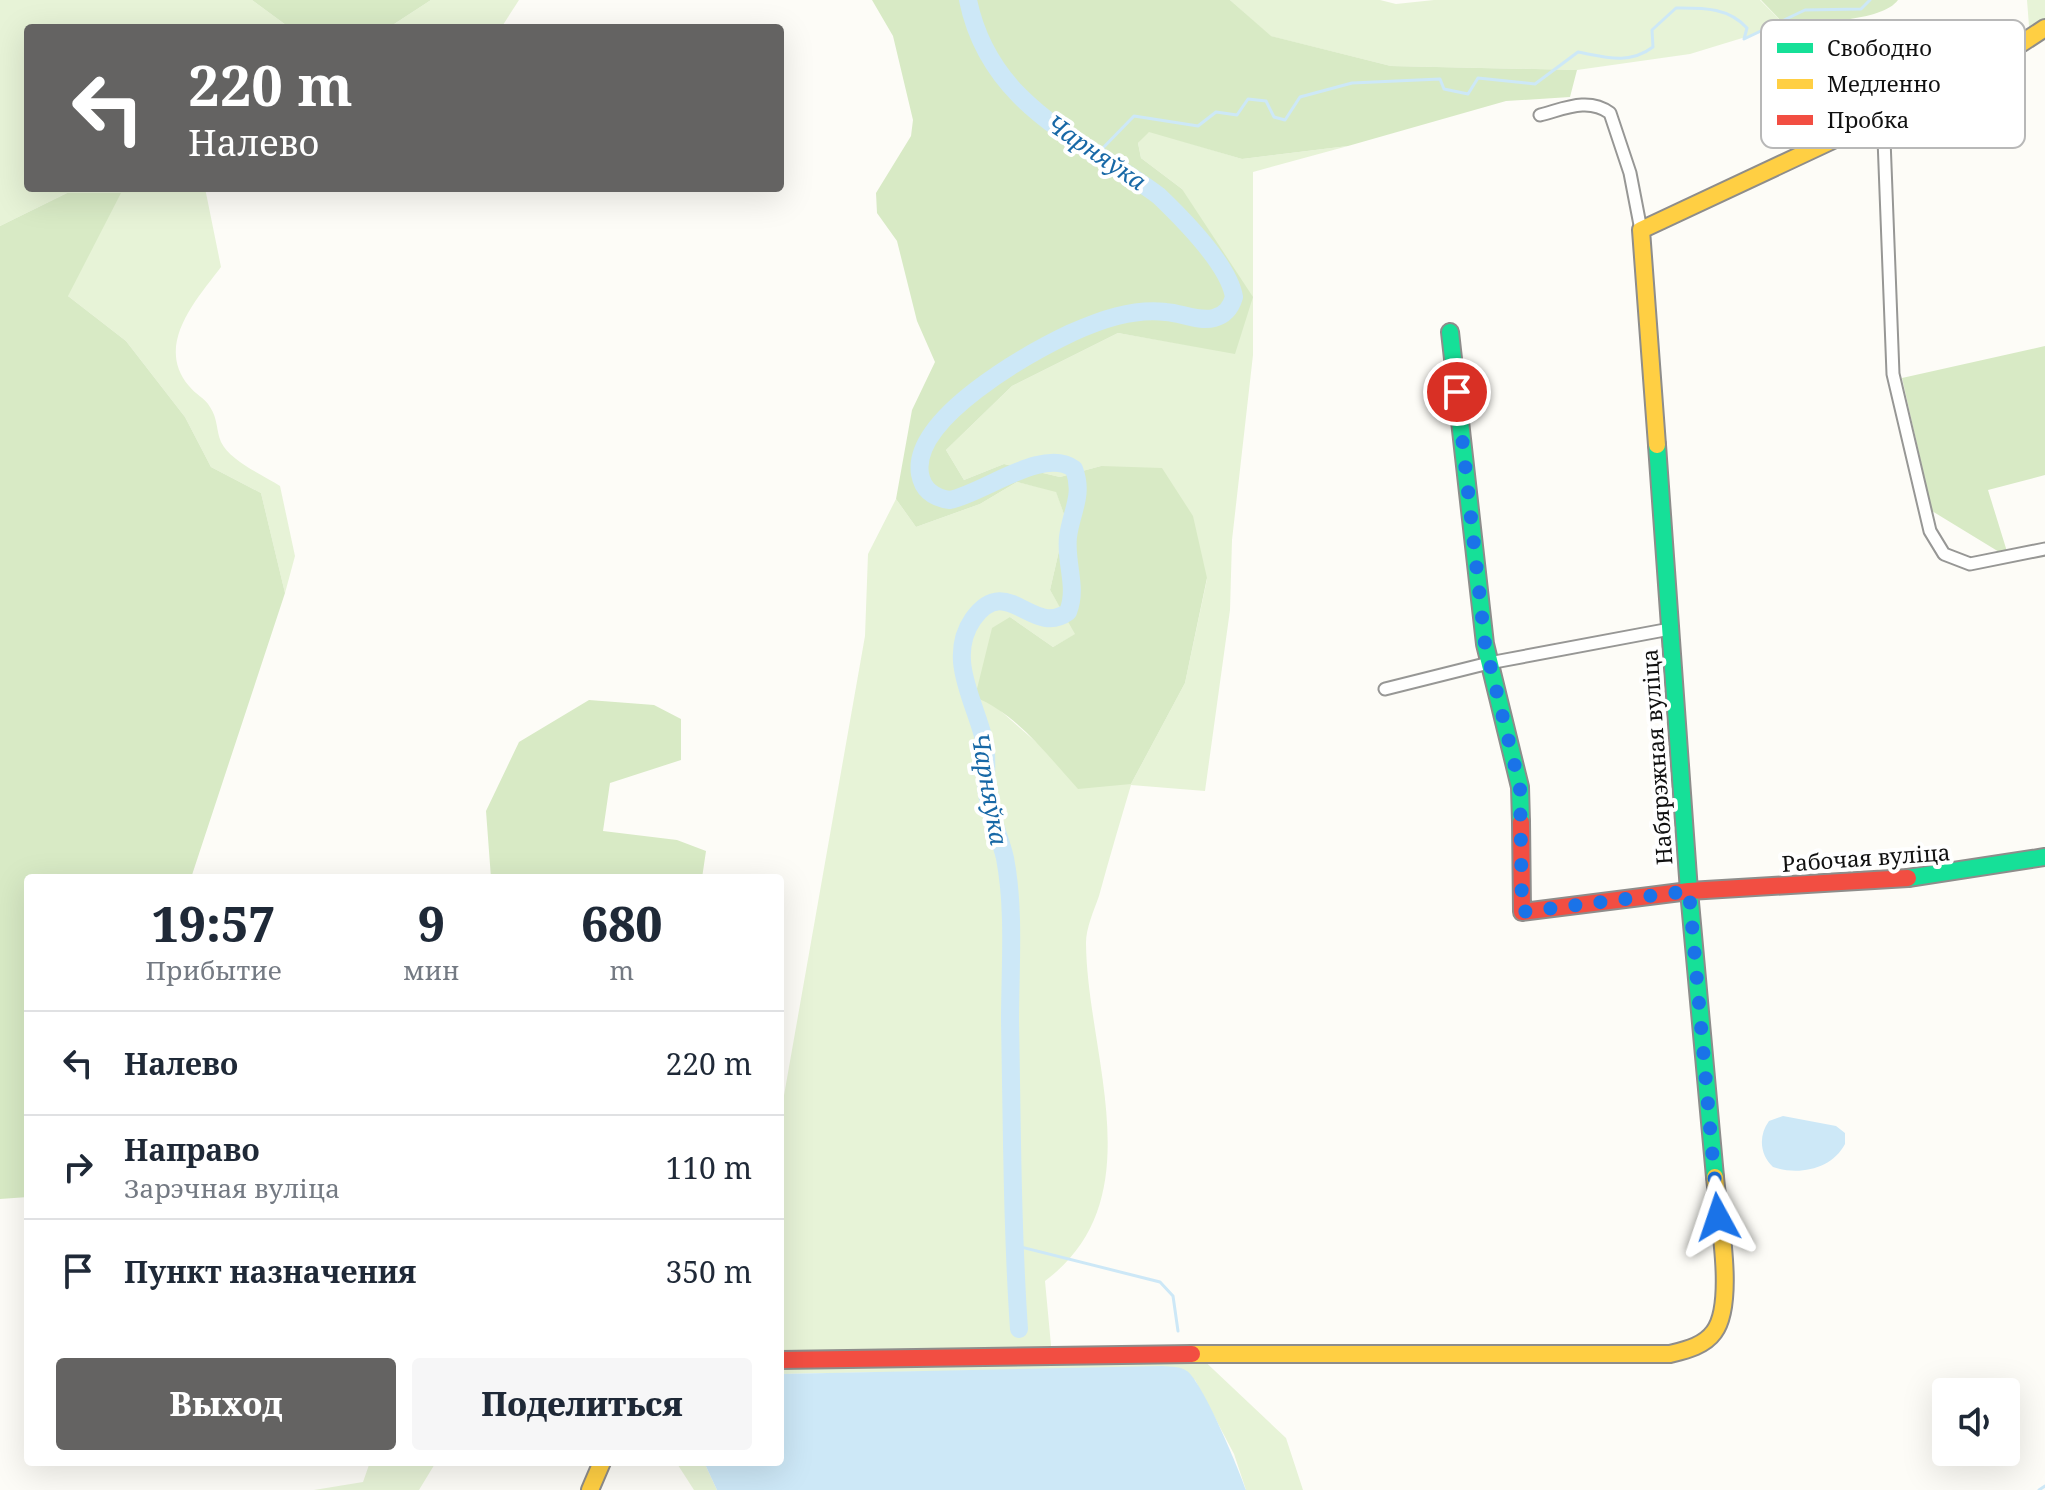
<!DOCTYPE html>
<html lang="ru">
<meta charset="utf-8">
<style>
body{margin:0;font-family:"Noto Serif",serif;background:#f6f6f7;color:#1f2937;height:100vh;display:flex;flex-direction:column;font-size:30px;white-space:nowrap}
*{box-sizing:border-box;margin:0}
p{font-size:26px;color:#747a83}
.icon{flex:none;width:44px;height:44px;fill:none;stroke:currentColor;stroke-width:2;stroke-linecap:round;stroke-linejoin:round}
.map{position:relative;flex:1;overflow:hidden}
.sheet{position:absolute;left:24px;top:874px;width:760px;height:592px;display:flex;flex-direction:column;background:#fff;border-radius:8px;box-shadow:0 8px 32px #0002}
.sheet>*{flex:none}
.top-card{position:absolute;left:24px;top:24px;width:760px;height:168px;border-radius:8px;box-shadow:0 8px 32px #0002;background:#646362;color:#fff;overflow:hidden}
.fabs{position:absolute;left:1932px;top:1378px;display:grid;gap:16px}
.fabs a{display:grid;place-items:center;width:88px;height:88px;border-radius:8px;background:#fff;box-shadow:0 8px 32px #0002;font-size:40px}
.pin{position:absolute;display:grid;place-items:center;width:68px;height:68px;color:#fff;margin:-34px;border:4px solid #fff;border-radius:50%;box-shadow:0 2px 8px #0007}
.me{position:absolute;width:88px;margin:-44px;rotate:355deg;stroke-linejoin:round;filter:drop-shadow(0 0 6px #0008)}
.turn{display:flex;align-items:center;gap:28px;height:168px;padding:0 32px;font-size:36px}
.turn .icon{width:104px;height:104px;stroke-width:2.5}
.turn b{display:block;font-size:56px;line-height:68px}
.eta{display:flex;justify-content:space-evenly;align-items:center;height:136px;text-align:center}
.eta b{font-size:48px;font-weight:800;line-height:56px}
.cta{display:flex;gap:16px;margin-top:auto;padding:16px 32px}
.cta a{flex:1;height:92px;border-radius:8px;background:#646362;color:#fff;font-size:32px;font-weight:800;line-height:92px;text-align:center}
.cta a+a{background:#f6f6f7;color:#1f2937}
ul{padding:0;list-style:none}
li{display:flex;align-items:center;gap:24px;height:104px;padding:0 32px;border-top:2px solid #e0e1e3}
li div{flex:1}
li b{display:block;font-size:30px}
li em{font-style:normal}
.map>svg:first-child{display:block}
.green{fill:#e7f3d7}
.forest{fill:#d8eac5}
.water{fill:#cde8f7}
.lines{fill:none;stroke-linecap:round;stroke-linejoin:round}
.stream{stroke:#cde8f7;stroke-width:3}
.river{stroke:#cde8f7;stroke-width:18}
.street-casing{stroke:#979795;stroke-width:15}
.fast-casing{stroke:#8e8d8b;stroke-width:20}
.slow-casing{stroke:#8e8d8b;stroke-width:20}
.jam-casing{stroke:#8e8d8b;stroke-width:20}
.street{stroke:#fffffe;stroke-width:11}
.fast{stroke:#16e098;stroke-width:16}
.slow{stroke:#ffcf43;stroke-width:16}
.jam{stroke:#f24e42;stroke-width:16}
.route{stroke:#1a73e8;stroke-width:14;stroke-dasharray:0 25.2}
.labels{text-anchor:middle;stroke-width:8;stroke-linejoin:round;paint-order:stroke}
.street-label{font-size:22px;fill:#111;stroke:#fff}
.water-label{font-size:24px;font-style:italic;fill:#1768a6;stroke:#fff}
.key{fill:#fff;stroke:#b8b8b8;stroke-width:2}
.key-label{font-size:22px;fill:#111}
</style>
<div class="map">
<svg width="2045" height="1490" viewBox="0 0 2045 1490">
<rect width="100%" height="100%" fill="#fdfcf7"/>
<path class="green" d="M0 0H252L290 28H28V188H205L221 267C197 299 154 345 189 386 195 394 205 398 210 407 218 419 216 430 221 442 230 461 263 475 280 486L295 556 285 593 261 493 211 467 185 417 126 341 68 296 67 193 0 226Z
M431 0H519L501 28H388Z
M1230 0H1380L1396 4 1434 0H1760L1785 25 1690 54 1577 70 1391 66 1270 36Z
M2027 0H2045V28L2030 39Z
M1149 131 1242 159 1348 146 1253 172V355L1232 540 1230 610 1205 791 1131 785C1120 822 1109 859 1099 896 1094 910 1086 928 1086 943 1087 1056 1155 1199 1045 1281L1052 1356 1197 1354 1286 1438 1303 1490H1246L1234 1454 1195 1380 1174 1367 780 1374V1118L865 636 868 554 896 499 916 527 980 504 1017 482 1056 491 1066 520 1050 590 1076 634 1053 647 1010 617 994 705 1036 742 1131 784 1185 683 1207 579 1101 466 1060 477 1004 464 964 480 946 450 1012 386 1118 333 1235 353 1182 189 1141 158 1138 143Z
M370 1462H436L419 1490H314L363 1482Z
M676 1462H704L717 1490H694Z"/>
<path class="forest" d="M252 0H431L388 28H290Z
M872 0H1230L1271 36 1391 66 1577 70 1570 97 1506 101 1348 146 1242 159 1149 132 1138 143 1141 158 1182 189 1253 297 1235 354 1118 333 1012 386 946 450 964 480 1004 464 1060 477 1101 466 1162 468 1193 516 1207 578 1185 683 1131 784 1078 789C1047 755 1018 715 975 697L992 628 1010 617 1053 647 1075 634 1050 590 1066 520 1056 492 1017 482 980 504 916 527 896 499 912 410 935 362 917 321 897 241 877 213 876 193 911 136 913 120 893 36Z
M1761 0H1898C1882 22 1813 22 1785 25Z
M67 193H121L68 296 126 341 185 417 211 467 261 493 285 593 191 878H28V1197L0 1199V226Z
M2045 346V475L1988 490 2009 558 1932 511 1902 378Z
M589 700 654 705 681 719V760L610 783 603 831 677 840 706 851 702 878H491L486 811 519 742Z"/>
<path class="water" d="M1783 1116 1836 1126 1845 1133V1144C1832 1169 1799 1176 1773 1167 1760 1155 1758 1136 1769 1121Z
M1162 1366C1171 1367 1180 1366 1187 1371 1203 1383 1238 1467 1246 1490H717L704 1462H780V1374Z"/>
<g class="lines">
<path class="stream" d="M1097 154 1134 116 1198 126 1216 112 1237 115 1248 99 1266 101 1274 117 1285 120 1300 97 1352 83 1440 79 1444 89 1468 94 1478 78 1535 84 1578 52C1605 57 1629 65 1653 47L1652 30 1676 8C1703 8 1728 7 1747 28L1744 39 1805 10 1861 9 1870 0
M1013 1245 1160 1282 1173 1296 1178 1331
M2039 1490 2045 1486"/>
<path class="river" d="M968 0C990 107 1081 138 1159 196 1183 219 1229 265 1234 297 1231 307 1226 315 1214 318 1199 322 1181 313 1166 312 1133 308 1100 320 1071 333 1029 353 911 418 920 474 923 491 935 498 950 500 984 493 1044 446 1074 469 1084 495 1071 512 1068 537 1065 563 1078 587 1068 612 1032 638 1007 571 973 619 946 658 975 701 984 740 989 758 984 776 987 794 990 816 1000 837 1005 858 1015 911 1010 968 1010 1021 1012 1124 1012 1227 1019 1329"/>
<g class="street-casing">
<path id="street" d="M1883 113 1893 374 1930 531 1944 554 1970 564 2045 549
M1540 115C1564 109 1588 97 1610 113L1630 173 1641 230
M1385 689 1489 663 1670 629"/>
</g>
<g class="fast-casing">
<path id="fast" d="M1450 332 1485 644 1520 787 1521 822
M1657 445 1689 891 1715 1177
M1908 878 2045 857"/>
</g>
<g class="slow-casing">
<path id="slow" d="M1657 445 1641 230 1976 73 2045 28
M1192 1354H1670C1686 1350 1704 1346 1714 1332 1736 1303 1718 1213 1715 1177
M590 1490 602 1462"/>
</g>
<g class="jam-casing">
<path id="jam" d="M1521 822 1522 912 1689 891 1908 878
M780 1360 1192 1354"/>
</g>
<use href="#street" class="street"/>
<use href="#fast" class="fast"/>
<use href="#slow" class="slow"/>
<use href="#jam" class="jam"/>
</g>
<g class="lines">
<path class="route" d="M1457 392 1485 644 1520 787 1522 912 1689 891 1718 1217"/>
</g>
<g class="labels">
<g class="street-label">
<text transform="translate(1657 757) rotate(-94)" y="8">Набярэжная вуліца</text>
<text transform="translate(1866 858) rotate(-4)" y="8">Рабочая вуліца</text>
</g>
<g class="water-label">
<text transform="translate(1096 153) rotate(34)" y="8">Чарняўка</text>
<text transform="translate(989 789) rotate(80)" y="8">Чарняўка</text>
</g>
</g>
<rect x="1761" y="20" width="264" height="128" rx="12" class="key"/>
<rect x="1777" y="43" width="36" height="10" fill="#16e098"/>
<rect x="1777" y="79" width="36" height="10" fill="#ffcf43"/>
<rect x="1777" y="115" width="36" height="10" fill="#f24e42"/>
<g class="key-label">
<text x="1827" y="56">Свободно</text>
<text x="1827" y="92">Медленно</text>
<text x="1827" y="128">Пробка</text>
</g>
</svg>
<div class="fabs">
<a><svg class="icon" aria-label="sound" viewBox="0 0 24 24"><path d="M4 9h4l5-4v14l-5-4H4zM17 9q2 3 0 6"/></svg></a>
</div>
<div class="pin" style="left:1457px;top:392px;background:#d93025"><svg class="icon" aria-label="arrive" viewBox="0 0 24 24"><path d="M6 21V4h12l-3 4 3 4H6"/></svg></div>
<svg class="me" style="left:1718px;top:1217px" viewBox="-20 -20 40 40"><path d="M0-17L14 15 0 8-14 15z" fill="#1a73e8" stroke="#fff" stroke-width="4"/></svg>
<div class="top-card">
<div class="turn"><svg class="icon" aria-label="left" viewBox="0 0 24 24"><path d="M17 20v-9H6M10 6l-5 5 5 5"/></svg><div><b>220 m</b>Налево</div></div>
</div>
<section class="sheet">
<div class="eta">
<div><b>19:57</b><p>Прибытие</p></div>
<div><b>9</b><p>мин</p></div>
<div><b>680</b><p>m</p></div>
</div>
<ul>
<li><svg class="icon" aria-label="left" viewBox="0 0 24 24"><path d="M17 20v-9H6M10 6l-5 5 5 5"/></svg><div><b>Налево</b></div><em>220 m</em></li>
<li><svg class="icon" aria-label="right" viewBox="0 0 24 24"><path d="M7 20v-9h11M14 6l5 5-5 5"/></svg><div><b>Направо</b><p>Зарэчная вуліца</p></div><em>110 m</em></li>
<li><svg class="icon" aria-label="arrive" viewBox="0 0 24 24"><path d="M6 21V4h12l-3 4 3 4H6"/></svg><div><b>Пункт назначения</b></div><em>350 m</em></li>
</ul>
<div class="cta"><a>Выход</a><a>Поделиться</a></div>
</section>
</div>
